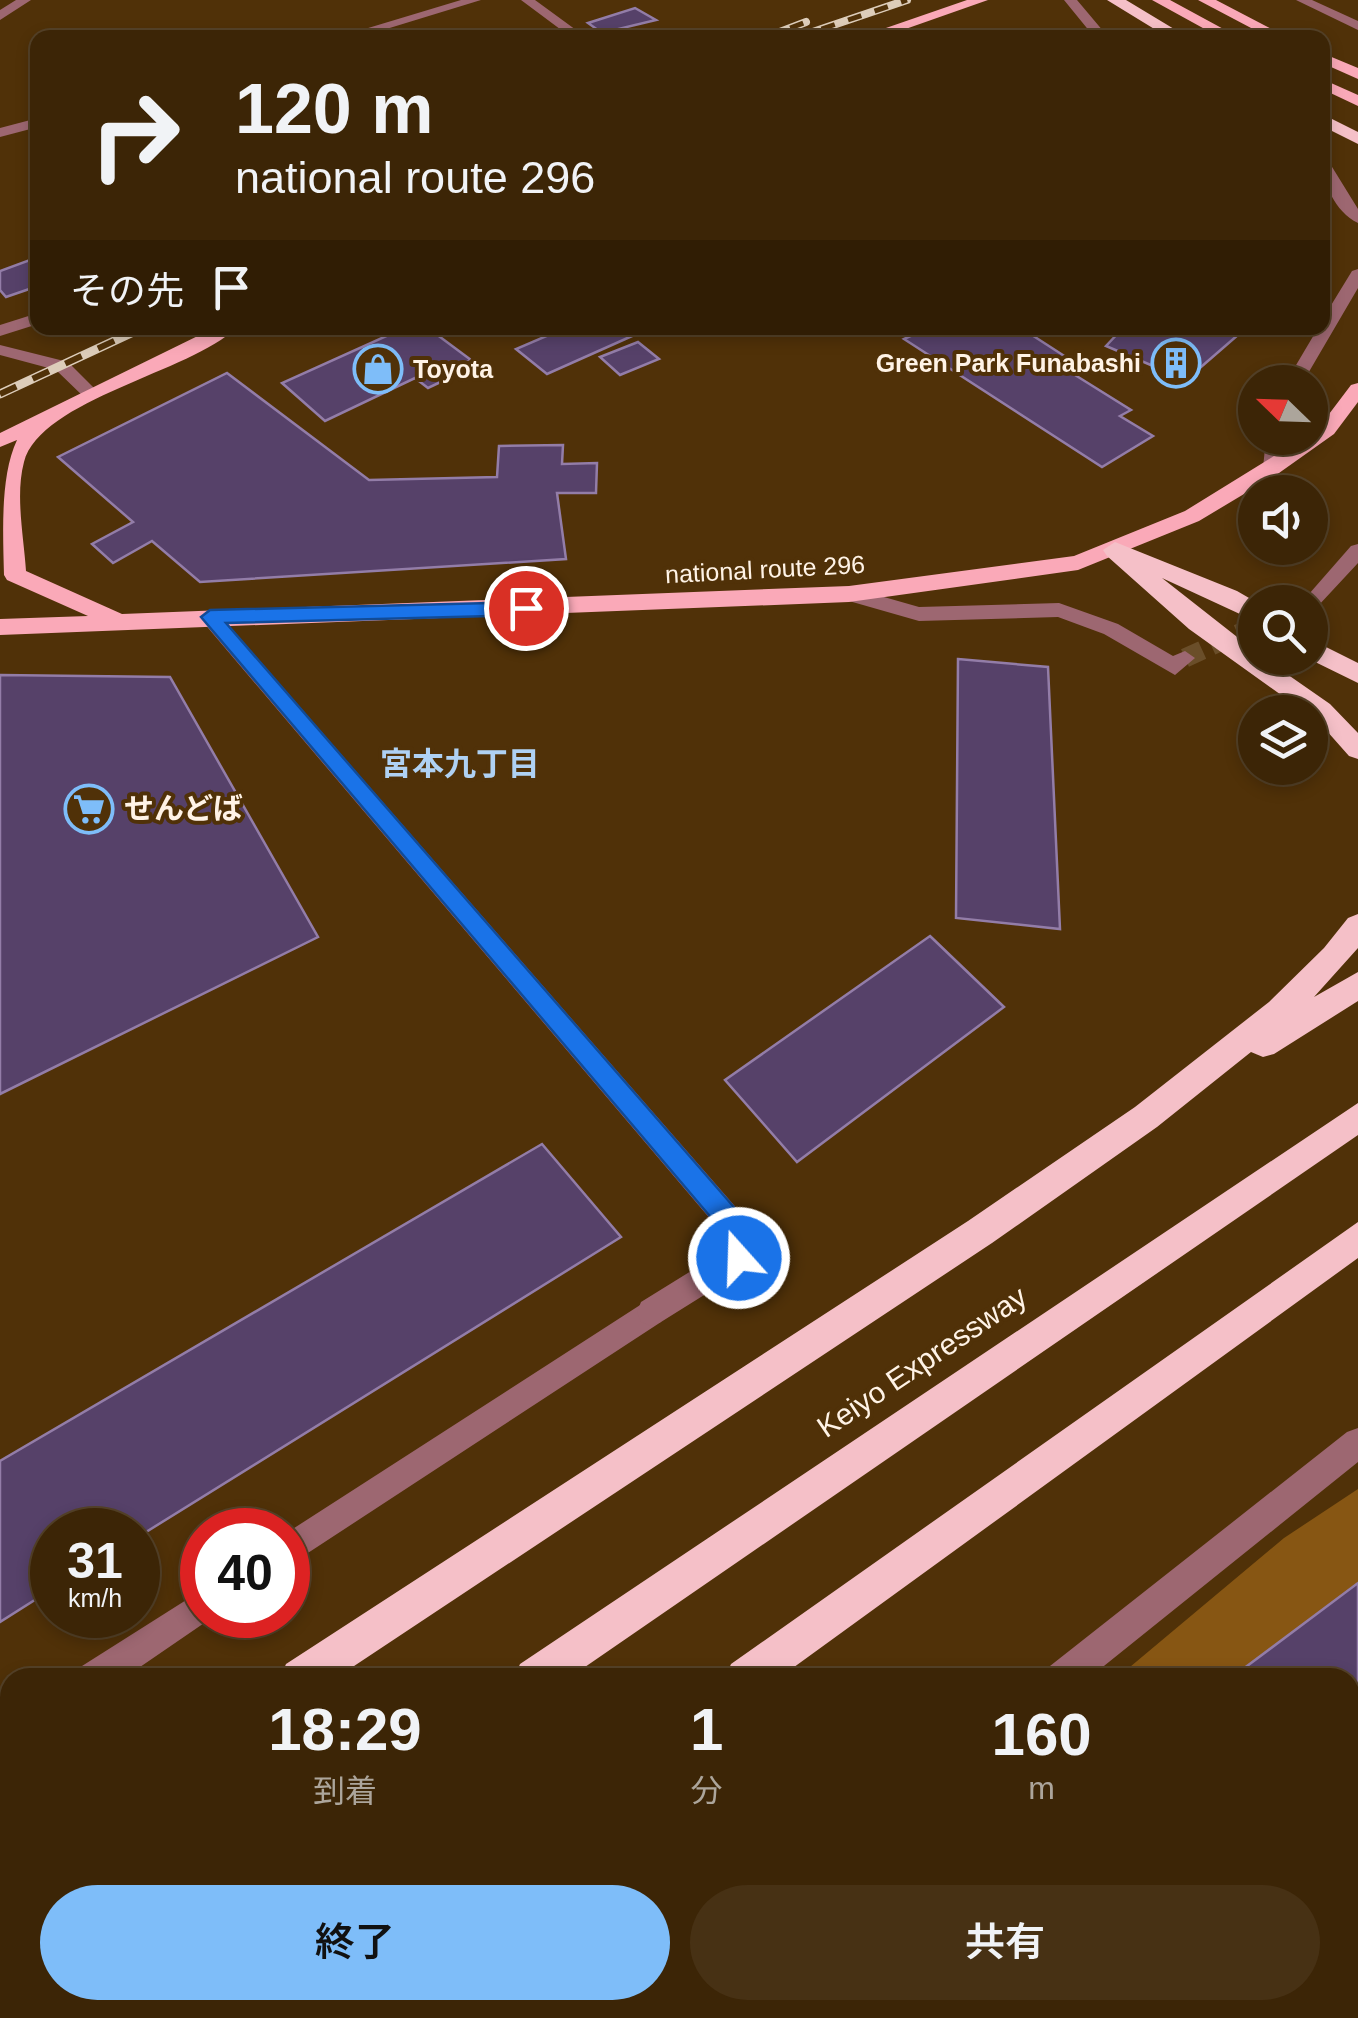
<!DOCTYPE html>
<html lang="ja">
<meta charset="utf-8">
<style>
body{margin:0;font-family:Arial,"Noto Sans JP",sans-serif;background:#473114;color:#f1f3f6;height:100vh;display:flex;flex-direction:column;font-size:38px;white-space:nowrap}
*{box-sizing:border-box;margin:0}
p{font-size:32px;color:#aca59b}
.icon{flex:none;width:55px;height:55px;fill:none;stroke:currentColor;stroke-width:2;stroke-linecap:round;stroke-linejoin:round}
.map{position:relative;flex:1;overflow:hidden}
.panel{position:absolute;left:0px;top:1668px;width:1360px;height:352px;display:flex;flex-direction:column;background:#3c2506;border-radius:30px 30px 0 0;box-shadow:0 5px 15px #0003,0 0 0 2px #554228}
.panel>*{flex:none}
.hud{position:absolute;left:30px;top:30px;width:1300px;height:305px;border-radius:20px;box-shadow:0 5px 15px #0003,0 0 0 2px #554228;background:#3c2506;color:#f1f3f6;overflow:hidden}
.needle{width:65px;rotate:293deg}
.controls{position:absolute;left:1238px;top:365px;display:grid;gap:20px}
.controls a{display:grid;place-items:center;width:90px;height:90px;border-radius:50%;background:#3c2506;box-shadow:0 5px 15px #0003,0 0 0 2px #554228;font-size:50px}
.speed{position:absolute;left:30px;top:1508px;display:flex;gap:20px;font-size:50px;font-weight:700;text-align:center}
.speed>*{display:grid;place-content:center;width:130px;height:130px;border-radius:50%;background:#3c2506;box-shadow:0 5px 15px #0003,0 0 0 2px #554228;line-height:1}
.speed small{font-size:25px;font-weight:400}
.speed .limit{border:15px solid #d22;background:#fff;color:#111}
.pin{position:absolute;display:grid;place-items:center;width:85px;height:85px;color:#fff;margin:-42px;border:5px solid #fff;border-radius:50%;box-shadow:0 2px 10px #0007}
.me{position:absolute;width:110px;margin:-55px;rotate:340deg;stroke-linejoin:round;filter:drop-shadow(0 0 8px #0008)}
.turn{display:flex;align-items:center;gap:35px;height:210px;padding:0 40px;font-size:45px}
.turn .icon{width:130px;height:130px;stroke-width:2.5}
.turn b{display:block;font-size:70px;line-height:85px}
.then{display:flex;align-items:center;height:95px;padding:0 40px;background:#0003;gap:20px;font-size:38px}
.eta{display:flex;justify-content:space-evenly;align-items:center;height:170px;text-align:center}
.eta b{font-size:60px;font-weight:600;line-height:70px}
.action{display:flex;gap:20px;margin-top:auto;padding:20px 40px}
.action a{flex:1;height:115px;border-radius:60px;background:#7ebdf9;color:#111;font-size:40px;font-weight:600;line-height:115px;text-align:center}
.action a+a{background:#473114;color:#f1f3f6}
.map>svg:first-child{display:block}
.green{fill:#875613}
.building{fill:#564169;stroke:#937da8;stroke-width:2.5}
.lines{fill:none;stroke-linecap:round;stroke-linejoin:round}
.minor-tunnel{stroke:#6a4e29;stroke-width:19;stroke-dasharray:19 10;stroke-linecap:butt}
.service{fill:#9d6771;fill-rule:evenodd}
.minor{fill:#9d6771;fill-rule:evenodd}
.tertiary{fill:#9d6771;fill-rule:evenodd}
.trunk{fill:#faa9b8;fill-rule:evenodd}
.motorway{fill:#f5c0c8;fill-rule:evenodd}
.rail-far1-casing{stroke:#ddcdba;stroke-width:8}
.rail-casing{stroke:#ddcdba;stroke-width:9}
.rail-far1{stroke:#503108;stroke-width:5;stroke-dasharray:14;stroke-linecap:butt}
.rail{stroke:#503108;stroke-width:6;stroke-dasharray:18;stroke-linecap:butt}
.route{fill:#1a73e8;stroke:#114b97;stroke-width:2.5}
.labels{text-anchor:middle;stroke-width:8;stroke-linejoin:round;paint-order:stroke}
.far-poi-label{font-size:25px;font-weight:bold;fill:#fff3e6;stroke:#503108;text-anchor:end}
.far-street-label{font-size:25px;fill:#fff3e6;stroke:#503108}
.poi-label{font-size:30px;font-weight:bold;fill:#fff3e6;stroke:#503108;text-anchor:start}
.street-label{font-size:30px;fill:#fff3e6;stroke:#503108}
.neighbourhood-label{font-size:32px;font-weight:bold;fill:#afd1f3;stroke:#503108}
</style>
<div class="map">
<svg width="1358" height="2018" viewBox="0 0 1358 2018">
<rect width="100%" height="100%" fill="#503108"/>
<path class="green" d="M1358 1489V2018H711L720 2010H1350V1678L1118 1677 1284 1538Z"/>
<path class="building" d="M635 8 656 20 602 33 588 23Z
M38 257V286L6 297 0 290V271Z
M404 328H428L471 360 458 366 464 371 428 388 415 378 325 421 282 383Z
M565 328H650L547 374 516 349Z
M907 328H1021L1086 370 1075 375 1131 410 1120 416 1153 436 1102 467 904 339 915 334Z
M1123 328H1246L1186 380 1106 346Z
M638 342 659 359 620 375 600 357Z
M227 373 369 480 497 477 499 446 563 445 562 464 597 463 596 493H557L566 559 200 582 152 541 113 563 92 544 133 522 58 457Z
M958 659 1048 667 1060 929 956 918Z
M0 675 170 677 318 937 0 1094Z
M930 936 1004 1007 797 1162 725 1080Z
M542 1144 621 1237 138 1537V1530H52V1589L0 1622V1461Z
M1358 1583V1734L1350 1740V1678H1231Z
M1352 1862 1358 1865V1957L1350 1954Z
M1120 2010H1216L1215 2018H1119Z"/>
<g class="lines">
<path class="minor-tunnel" d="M1185 658 1255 626"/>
<path class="service" d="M1296 0H1312L1358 21V30Z"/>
<path class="minor" d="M16 0H31L0 20V10Z
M461 0H481L357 38H335Z
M521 0H535L587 38H572Z
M1064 0H1077L1109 38H1095Z
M38 118V127L0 137V128Z
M1322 158 1329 162 1358 209V223C1335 212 1322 182 1322 158Z
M1358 269V288L1303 382H1286L1318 328H1322V320L1352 271Z
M38 313V324L0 336V325Z
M1266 438H1284L1279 472H1265L1263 468Z
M1358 544V563L1318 606 1311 608 1310 602H1302L1351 546Z
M849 587 919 607 1059 603 1118 624 1173 656 1185 651 1195 658 1175 675 1104 634 1058 617 919 621 842 599 839 594Z
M651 1298 661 1302 665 1312 661 1322 288 1566V1532Z
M202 1590V1615L213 1617 124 1678H78L82 1666Z
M10 1716V1752L0 1756V1720Z"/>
<path class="tertiary" d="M0 345 68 362 100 394 97 398H85L56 370 0 355Z
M210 610 217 612 747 1220 753 1257 749 1267 661 1322 651 1326 641 1322 637 1312 641 1302 725 1250 723 1234 203 622 200 617Z
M1358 1428V1462L1089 1678H1046L1050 1666 1347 1432Z
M618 2010H662L658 2018H614Z"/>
<path class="trunk" d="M967 0H988L880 38H857Z
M1152 0H1170L1240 38H1221Z
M1198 0H1216L1289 38H1270Z
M1322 53 1358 68V79L1322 63Z
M1322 79 1358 95V106L1322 89Z
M214 328H236C191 372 41 399 24 462 15 495 24 538 26 571L122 614 849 586 1074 556 1185 511 1303 438H1310V432L1320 426 1351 385 1358 383V402L1334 434 1279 473 1199 521 1078 570 849 602 0 635V619L88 616 7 580 4 575C3 532 0 476 17 440L0 447V433Z"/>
<path class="motorway" d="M1107 0H1126L1189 38H1169Z
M1322 114 1358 132V144L1322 126Z
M1115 542 1237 591 1256 602 1255 621 1162 578 1255 651V658H1264L1330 704 1358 733V759L1349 756 1310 712H1305L1189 629 1107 556 1103 550Z
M1310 639 1358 663V683L1307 658Z
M1358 914V948L1314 997 1358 972V1001L1274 1054 1263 1057 1251 1052 1157 1127 992 1243 336 1678H280L286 1664 968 1221 1135 1107 1269 1002 1324 948 1348 918Z
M1358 1103V1135L569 1678H514L520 1664Z
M1358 1222V1258L779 1678H725L731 1664Z
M10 1852V1897L0 1901V1856Z
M14 2010H67L64 2018H11Z
M256 2010H308L305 2018H253Z"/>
<g class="rail-far1-casing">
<path id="rail-far1" d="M764 38 806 22
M795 38 907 0"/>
</g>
<g class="rail-casing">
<path id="rail" d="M0 394 142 328"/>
</g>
<use href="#rail-far1" class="rail-far1"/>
<use href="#rail" class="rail"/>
</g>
<path class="route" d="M526 602 535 608 526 615 226 623 746 1221 752 1258 748 1266 739 1270 730 1266 725 1234 201 617 210 610Z"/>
<defs>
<g id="building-ring" transform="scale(2.5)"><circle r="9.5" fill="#503108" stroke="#7ebdf9" stroke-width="1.5"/><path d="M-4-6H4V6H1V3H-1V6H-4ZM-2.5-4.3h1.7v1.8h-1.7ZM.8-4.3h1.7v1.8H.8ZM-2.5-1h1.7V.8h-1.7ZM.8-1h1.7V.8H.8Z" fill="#7ebdf9"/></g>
<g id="shop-ring" transform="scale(2.5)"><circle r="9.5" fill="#503108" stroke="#7ebdf9" stroke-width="1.5"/><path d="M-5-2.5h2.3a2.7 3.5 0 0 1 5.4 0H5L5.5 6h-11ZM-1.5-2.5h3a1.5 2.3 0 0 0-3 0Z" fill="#7ebdf9"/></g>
<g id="supermarket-ring" transform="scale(2.5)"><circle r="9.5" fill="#503108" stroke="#7ebdf9" stroke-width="1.5"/><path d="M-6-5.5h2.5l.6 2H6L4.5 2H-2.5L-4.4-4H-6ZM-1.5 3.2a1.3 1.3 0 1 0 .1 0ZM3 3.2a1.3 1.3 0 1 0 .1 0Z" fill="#7ebdf9"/></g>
</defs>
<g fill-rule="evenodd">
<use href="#building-ring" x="1176" y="363"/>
<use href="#shop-ring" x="378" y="369"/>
<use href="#supermarket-ring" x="89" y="809"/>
</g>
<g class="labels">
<g class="far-poi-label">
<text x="1141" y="372">Green Park Funabashi</text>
<text x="413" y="378" text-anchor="start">Toyota</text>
</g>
<g class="far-street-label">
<text transform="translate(765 569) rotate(-3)" y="9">national route 296</text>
</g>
<g class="poi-label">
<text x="124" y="819">せんどば</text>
</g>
<g class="street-label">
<text transform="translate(922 1362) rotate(-34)" y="10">Keiyo Expressway</text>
</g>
<g class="neighbourhood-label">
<text x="460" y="775">宮本九丁目</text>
</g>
</g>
</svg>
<div class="controls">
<a><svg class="needle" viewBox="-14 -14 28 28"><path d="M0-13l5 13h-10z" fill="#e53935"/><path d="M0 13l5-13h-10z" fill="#aca59b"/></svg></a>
<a><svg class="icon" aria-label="sound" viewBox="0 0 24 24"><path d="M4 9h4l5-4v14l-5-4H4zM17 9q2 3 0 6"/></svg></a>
<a><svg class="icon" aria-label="search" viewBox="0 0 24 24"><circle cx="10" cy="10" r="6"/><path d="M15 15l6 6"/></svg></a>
<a><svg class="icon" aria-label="layers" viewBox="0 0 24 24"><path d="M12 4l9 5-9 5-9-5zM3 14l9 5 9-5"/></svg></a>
</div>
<div class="speed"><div>31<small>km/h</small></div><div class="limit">40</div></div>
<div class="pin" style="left:526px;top:608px;background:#d93025"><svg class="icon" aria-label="arrive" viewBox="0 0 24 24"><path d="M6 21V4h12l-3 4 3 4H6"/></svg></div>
<svg class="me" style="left:739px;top:1258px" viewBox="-20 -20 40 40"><circle r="17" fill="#1a73e8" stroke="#fff" stroke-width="3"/><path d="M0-11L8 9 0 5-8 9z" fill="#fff"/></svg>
<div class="hud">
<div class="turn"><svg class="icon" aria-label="right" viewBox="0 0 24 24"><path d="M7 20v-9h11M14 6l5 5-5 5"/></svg><div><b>120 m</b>national route 296</div></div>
<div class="then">その先<svg class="icon" aria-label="arrive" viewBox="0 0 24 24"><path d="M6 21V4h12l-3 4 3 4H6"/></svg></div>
</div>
<section class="panel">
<div class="eta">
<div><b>18:29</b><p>到着</p></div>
<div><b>1</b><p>分</p></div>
<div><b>160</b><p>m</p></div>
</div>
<div class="action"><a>終了</a><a>共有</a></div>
</section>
</div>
